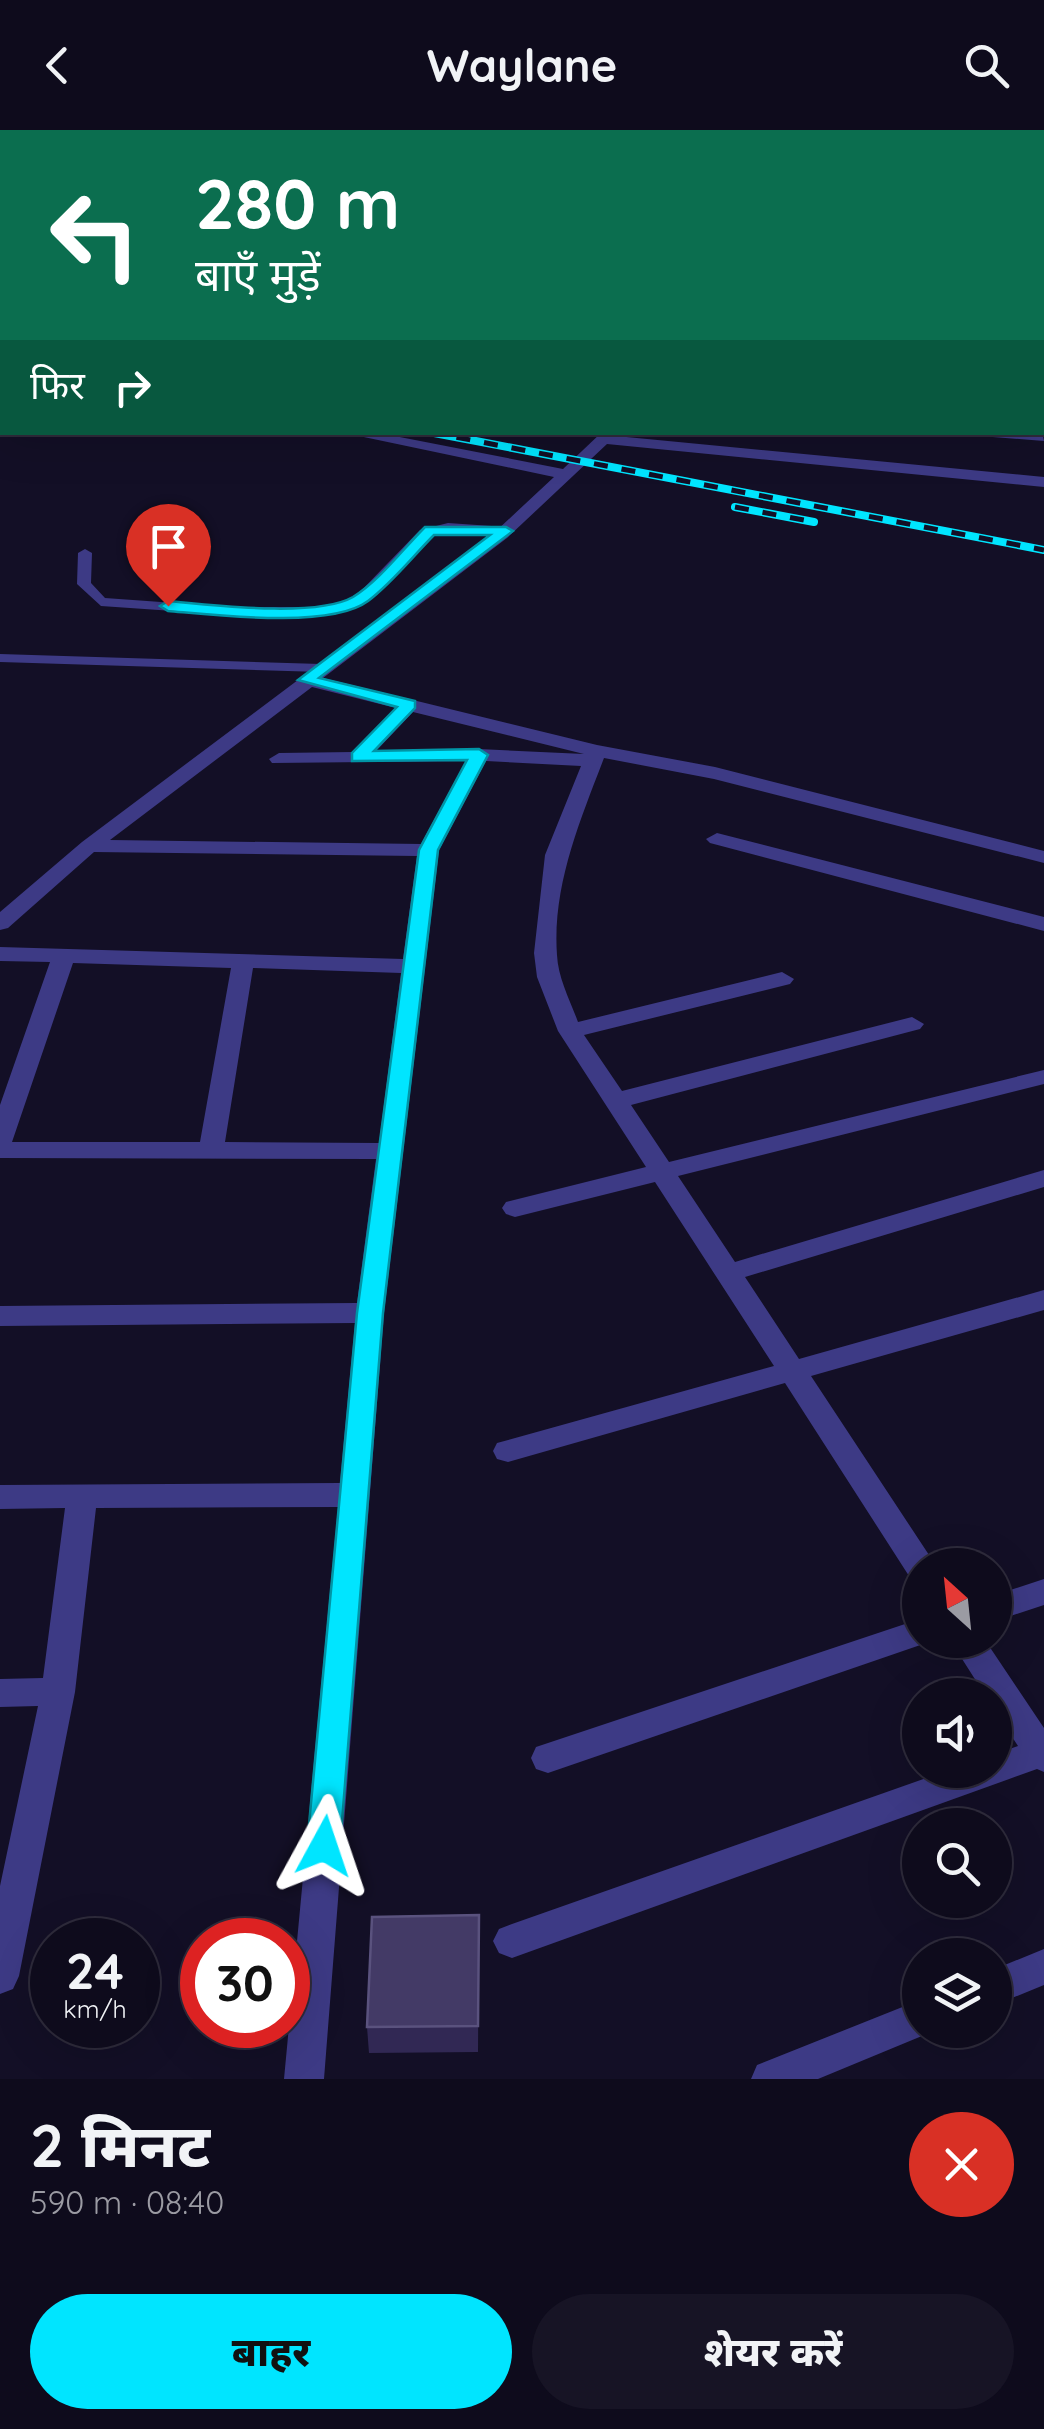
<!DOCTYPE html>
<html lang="hi">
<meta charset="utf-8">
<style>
body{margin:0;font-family:Quicksand,"Noto Sans Devanagari",sans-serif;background:#171425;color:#f1f3f6;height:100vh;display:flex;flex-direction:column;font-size:38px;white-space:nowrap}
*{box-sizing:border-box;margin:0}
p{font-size:32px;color:#9b9ba3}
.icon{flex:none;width:55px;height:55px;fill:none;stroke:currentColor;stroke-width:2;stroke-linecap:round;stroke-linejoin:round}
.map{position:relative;height:1949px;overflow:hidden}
.sheet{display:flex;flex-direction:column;background:#0e0b1c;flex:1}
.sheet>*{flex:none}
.hud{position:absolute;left:0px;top:0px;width:1045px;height:305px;box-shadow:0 10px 40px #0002,0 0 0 2px #2e2b3b;background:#0b6e4f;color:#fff;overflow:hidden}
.needle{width:65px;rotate:333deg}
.controls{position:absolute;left:902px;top:1418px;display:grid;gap:20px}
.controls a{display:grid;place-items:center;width:110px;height:110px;border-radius:50%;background:#0e0b1c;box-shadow:0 10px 40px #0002,0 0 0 2px #2e2b3b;font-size:50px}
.speed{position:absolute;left:30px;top:1788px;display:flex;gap:20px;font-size:50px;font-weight:700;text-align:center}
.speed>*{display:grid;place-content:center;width:130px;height:130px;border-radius:50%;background:#0e0b1c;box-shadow:0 10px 40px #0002,0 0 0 2px #2e2b3b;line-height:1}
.speed small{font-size:25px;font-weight:400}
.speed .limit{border:15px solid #d22;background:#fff;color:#111}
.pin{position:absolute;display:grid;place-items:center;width:85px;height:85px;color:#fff;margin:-102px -42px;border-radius:50% 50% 50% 0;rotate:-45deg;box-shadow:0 0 10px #0007}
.pin .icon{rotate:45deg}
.me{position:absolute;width:110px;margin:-55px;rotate:5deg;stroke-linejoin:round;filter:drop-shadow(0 0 8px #0008)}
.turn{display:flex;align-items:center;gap:35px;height:210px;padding:0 30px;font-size:45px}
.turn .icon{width:130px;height:130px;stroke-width:2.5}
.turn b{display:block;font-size:70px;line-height:85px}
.then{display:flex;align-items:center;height:95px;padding:0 30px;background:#0003;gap:20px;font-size:38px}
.round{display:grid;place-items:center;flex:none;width:105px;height:105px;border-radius:52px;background:#171425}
.head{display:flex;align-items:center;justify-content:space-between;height:170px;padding:0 30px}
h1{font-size:60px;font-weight:800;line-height:75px}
.primary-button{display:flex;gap:20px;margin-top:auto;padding:20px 30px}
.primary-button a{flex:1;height:115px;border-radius:60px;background:#00e5ff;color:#111;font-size:40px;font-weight:800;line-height:115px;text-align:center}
.primary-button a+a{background:#171425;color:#f1f3f6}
header{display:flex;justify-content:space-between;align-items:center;height:130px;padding:0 30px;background:#0e0b1c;font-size:45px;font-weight:800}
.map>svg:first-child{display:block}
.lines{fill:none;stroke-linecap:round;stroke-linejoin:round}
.lane{fill:#3d3a85;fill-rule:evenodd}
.street{fill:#3d3a85;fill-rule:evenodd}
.secondary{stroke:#6f6bff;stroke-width:25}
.highway{fill:#ff4fa3;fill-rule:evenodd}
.rail-casing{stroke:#00e5ff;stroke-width:8}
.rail{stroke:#130f26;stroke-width:5;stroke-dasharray:14;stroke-linecap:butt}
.wall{fill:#312854}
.building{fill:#433a66;stroke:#5a527e;stroke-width:2.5}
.route{fill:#00e5ff;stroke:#0095a6;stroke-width:2.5}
</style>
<header><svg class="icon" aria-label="back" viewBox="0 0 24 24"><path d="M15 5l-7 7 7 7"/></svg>Waylane<svg class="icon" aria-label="search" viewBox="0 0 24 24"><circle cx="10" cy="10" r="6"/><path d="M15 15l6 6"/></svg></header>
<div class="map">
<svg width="1044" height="1949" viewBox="0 0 1044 1949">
<rect width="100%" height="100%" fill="#130f26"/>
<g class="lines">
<path class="lane" d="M1042 144H1044V150H1042Z
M448 393 506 397 513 401 506 405 448 401 430 406 366 472 334 485H231L101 476 77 454 78 423 85 419 92 423 91 453 105 468 231 477H332L356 466 420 400Z
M0 524 321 534 328 538 321 542 0 532Z"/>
<path class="street" d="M125 0H140L141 2H124Z
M697 0H711L712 2H699Z
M840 0H851L852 2H842Z
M0 255H2V263H0Z
M1042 301 1044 311 980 306 973 302Z
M340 302H374L563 339 602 302H618L616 306 1044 347V357L607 314 507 408 323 548 597 615 715 637 1044 721V733L714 649 604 628C580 691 552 756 557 825 558 848 570 870 578 892L782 842 794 849 790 854 584 905 622 961 912 887 924 894 920 899 631 975 669 1032 1044 940V954L678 1046 735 1132 1044 1040V1057L745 1147 799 1229 1044 1160V1180L811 1246 931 1428 935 1435H920V1450L909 1446 785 1253 508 1332 497 1329 493 1321 497 1313 774 1236 655 1052 515 1087 506 1084 502 1078 506 1072 646 1037 558 901 537 847 534 823 545 725 581 636 486 631 439 720 384 1183 324 1949H284L338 1377 96 1378 75 1562 19 1846 13 1859 0 1864V1756L38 1576 0 1577V1549L43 1548 65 1378 0 1379V1355L340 1353 355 1193 0 1196V1176L357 1173 376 1029 0 1028V975L50 832 0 831V817L403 829 417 726 94 722 8 798 0 800V782L82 712 495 402 554 347ZM312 557 396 578 353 622 279 623 269 629 272 633 466 631 421 714 110 710ZM413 582 584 624 479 619 376 621ZM73 833 231 838 200 1012H12ZM253 838 401 843 379 1013 225 1012Z
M717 703 1044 787V801L710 713 706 709Z
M1044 1449V1475L995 1491V1465Z
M920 1489V1510L932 1511 548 1643 536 1639 531 1628 536 1617Z
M950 1510H985L1044 1598V1642L1037 1639 512 1828 499 1823 493 1811 499 1799 512 1794 949 1640H995V1624L1018 1616 995 1581V1565H985Z
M1044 1819V1855L995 1875V1839Z
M920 1870V1900L934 1901 818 1949H751L757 1935Z"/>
<path class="secondary" d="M466 2 488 0
M0 65 2 64"/>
<path class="highway" d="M0 124H2V132H0Z
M1042 175H1044V185H1042Z"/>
<g class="rail-casing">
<path id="rail" d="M429 302 1044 420
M735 377 814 392"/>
</g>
<use href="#rail" class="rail"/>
</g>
<path class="wall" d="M1042 43H1044V138H1042Z
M479 1785 478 1922 369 1923 367 1897Z"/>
<path class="building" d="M493 0H529L533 2H486Z
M1042 43H1044V65L1042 66Z
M1042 71 1044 76V120H1042Z
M479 1785 478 1896 367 1897 372 1787Z"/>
<path class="route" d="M425 397H506L513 401 319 548 415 571V578L374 621 479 619 488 625 438 720 383 1183 340 1716 335 1726 324 1730 312 1726 307 1716 357 1183 419 720 467 630 352 631V623L397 577 298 550 490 405H434C413 426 392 453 368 471 331 499 215 485 168 481L160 476 168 471C212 475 316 488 353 467 379 451 403 419 425 397Z"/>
</svg>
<div class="controls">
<a><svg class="needle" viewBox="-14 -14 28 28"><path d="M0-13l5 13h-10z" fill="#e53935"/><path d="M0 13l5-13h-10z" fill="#9b9ba3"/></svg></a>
<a><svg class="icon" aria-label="sound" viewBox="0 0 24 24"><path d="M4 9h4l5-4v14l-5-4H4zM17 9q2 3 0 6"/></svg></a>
<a><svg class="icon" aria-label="search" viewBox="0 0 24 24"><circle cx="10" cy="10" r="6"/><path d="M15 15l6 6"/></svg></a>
<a><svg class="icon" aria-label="layers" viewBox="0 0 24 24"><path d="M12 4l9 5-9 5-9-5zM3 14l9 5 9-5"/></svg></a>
</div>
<div class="speed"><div>24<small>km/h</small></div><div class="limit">30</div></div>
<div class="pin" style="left:168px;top:476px;background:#d93025"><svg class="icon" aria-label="arrive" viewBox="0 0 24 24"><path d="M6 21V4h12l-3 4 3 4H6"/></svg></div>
<svg class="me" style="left:324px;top:1716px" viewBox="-20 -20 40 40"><path d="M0-17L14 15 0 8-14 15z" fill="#00e5ff" stroke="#fff" stroke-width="4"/></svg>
<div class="hud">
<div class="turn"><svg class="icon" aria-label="left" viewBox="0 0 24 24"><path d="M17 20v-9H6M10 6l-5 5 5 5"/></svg><div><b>280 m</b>बाएँ मुड़ें</div></div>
<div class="then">फिर<svg class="icon" aria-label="right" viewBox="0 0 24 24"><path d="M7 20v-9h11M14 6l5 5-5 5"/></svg></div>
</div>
</div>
<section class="sheet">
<div class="head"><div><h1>2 मिनट</h1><p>590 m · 08:40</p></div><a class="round" style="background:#d93025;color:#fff"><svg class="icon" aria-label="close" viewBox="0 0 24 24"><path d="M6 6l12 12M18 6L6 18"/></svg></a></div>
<div class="primary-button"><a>बाहर</a><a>शेयर करें</a></div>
</section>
